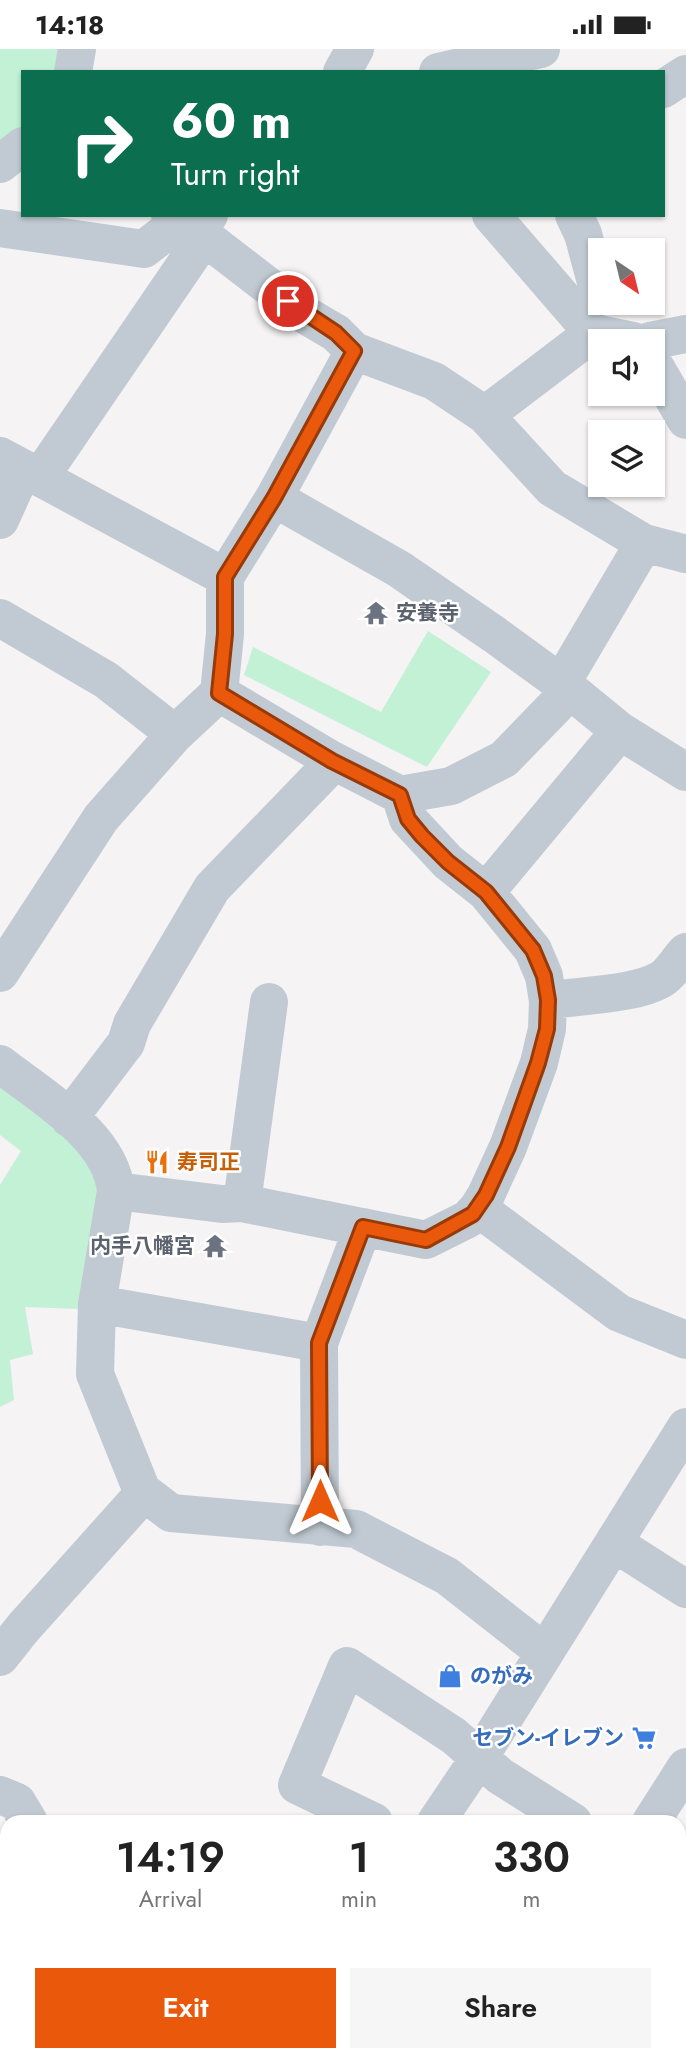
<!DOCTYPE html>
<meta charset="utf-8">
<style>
body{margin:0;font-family:Jost,"Noto Sans JP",sans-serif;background:#f6f6f6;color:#222;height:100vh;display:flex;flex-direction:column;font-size:26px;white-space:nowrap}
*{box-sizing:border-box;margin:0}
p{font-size:23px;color:#767676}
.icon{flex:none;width:38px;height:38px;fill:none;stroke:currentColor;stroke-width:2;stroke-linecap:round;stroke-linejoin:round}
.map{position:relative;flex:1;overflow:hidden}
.details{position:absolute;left:0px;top:1766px;width:686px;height:247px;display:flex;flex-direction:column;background:#fff;border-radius:21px 21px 0 0;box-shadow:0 2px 5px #0004}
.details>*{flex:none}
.banner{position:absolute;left:21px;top:21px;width:644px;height:147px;border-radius:0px;box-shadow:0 2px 5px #0004;background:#0b6e4f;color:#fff;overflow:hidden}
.needle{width:46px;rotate:145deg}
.fabs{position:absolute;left:588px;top:189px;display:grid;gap:14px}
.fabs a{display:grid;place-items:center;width:77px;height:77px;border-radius:0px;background:#fff;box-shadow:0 2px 5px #0004;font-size:35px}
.pin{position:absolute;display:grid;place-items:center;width:60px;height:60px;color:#fff;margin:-30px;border:4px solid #fff;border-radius:50%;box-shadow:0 2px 7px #0007}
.me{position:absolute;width:77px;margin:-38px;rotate:0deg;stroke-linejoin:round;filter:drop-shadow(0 0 5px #0008)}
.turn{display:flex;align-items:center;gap:24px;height:147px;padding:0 35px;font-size:32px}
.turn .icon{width:91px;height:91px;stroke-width:2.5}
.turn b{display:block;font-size:49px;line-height:60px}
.eta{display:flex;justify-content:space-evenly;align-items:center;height:119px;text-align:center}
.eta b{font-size:42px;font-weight:600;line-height:49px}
.button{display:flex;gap:14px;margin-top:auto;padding:14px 35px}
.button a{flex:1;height:80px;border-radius:0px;background:#ea580c;color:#fff;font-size:28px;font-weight:600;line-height:80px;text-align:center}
.button a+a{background:#f6f6f6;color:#222}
.status{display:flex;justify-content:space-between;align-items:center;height:49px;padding:0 35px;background:#fff;direction:ltr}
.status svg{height:19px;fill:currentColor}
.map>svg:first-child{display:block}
.green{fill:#c3f1d5}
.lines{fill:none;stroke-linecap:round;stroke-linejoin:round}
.minor{stroke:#c1cad2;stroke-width:38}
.route-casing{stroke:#983908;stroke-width:18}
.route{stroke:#ea580c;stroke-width:12}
.labels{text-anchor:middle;stroke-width:5;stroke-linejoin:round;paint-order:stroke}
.worship-label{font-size:21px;font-weight:bold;fill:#5b616d;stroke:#fff;text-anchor:start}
.food-label{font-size:21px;font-weight:bold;fill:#c56008;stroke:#fff;text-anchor:start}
.shop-label{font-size:21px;font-weight:bold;fill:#366cbe;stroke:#fff;text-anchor:start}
</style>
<div class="status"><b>14:18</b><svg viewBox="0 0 49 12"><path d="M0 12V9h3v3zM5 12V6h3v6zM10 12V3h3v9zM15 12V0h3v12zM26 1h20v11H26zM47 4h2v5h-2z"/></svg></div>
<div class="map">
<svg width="686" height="2012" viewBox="0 0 686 2012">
<rect width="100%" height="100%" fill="#f5f3f3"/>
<path class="green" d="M0 0H63L58 23H23V92L0 115Z
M428 582 491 623 427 718 244 626 253 598 381 663Z
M0 1038 72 1093 99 1133 81 1260 25 1258 33 1305 10 1311 14 1351 0 1358V1136L21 1102 0 1086Z"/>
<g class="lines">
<path class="minor" d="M73 23 77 0
M342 23 355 0
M438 23 541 0
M663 40 686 25
M0 115 23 97
M170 166 198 183 307 267 336 284 354 302 434 332 485 366 552 439 644 494 686 505
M491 166 593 284 633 292
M574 166 583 185 600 248
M0 179 144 200 179 173
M650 292 686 285
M653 314 686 371
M485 366 593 284
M0 407 225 528
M274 449 399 520 495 586 565 637 620 682 686 723
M0 471 18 431 47 418 198 197V183L209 166
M0 569 106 631 175 685
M219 644 332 711 400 746 451 737 504 710 563 649 568 623 644 494
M400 746 408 770 448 813 486 843 533 901 544 927 548 952 547 980 539 1014 508 1098 486 1146 478 1159
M486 843 620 682
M0 924 101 769 175 685 219 644 225 585V528L274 449 354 302
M548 952C579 946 634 946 660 931 670 926 678 911 686 903
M0 1015C41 1047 111 1087 116 1142L97 1255 95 1325 142 1442 171 1464 356 1480 447 1527 544 1603
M69 1069 126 994 132 975 212 839 325 722
M116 1142 222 1155 242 1154 426 1191 468 1170 478 1159 619 1264 686 1291
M242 1154 269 953
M97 1255 319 1294
M320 1478 319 1294 363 1178
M614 1494 686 1540
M0 1608 23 1579 144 1444
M0 1746 17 1753 29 1773
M374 1773 297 1736 347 1617 454 1687 500 1727 573 1773
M436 1773 479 1709 686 1378
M651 1773 686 1718
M679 1841 686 1845
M679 1921 686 1910
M433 2006 444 2012
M243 2012 249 2006
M621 2012 625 2006"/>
</g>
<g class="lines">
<g class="route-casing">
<path id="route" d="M288 252 336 284 354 302 274 449 225 528V585L219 644 332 712 400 746 408 770 422 787 448 813 486 843 533 901 544 927 548 951 547 980 538 1014 508 1098 486 1146 473 1165 426 1191 363 1178 319 1294 320 1452"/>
</g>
<use href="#route" class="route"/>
</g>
<defs>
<g id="temple-bare" transform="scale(1.89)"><path d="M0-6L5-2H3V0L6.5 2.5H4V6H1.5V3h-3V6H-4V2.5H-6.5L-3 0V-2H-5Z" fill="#6b7280" stroke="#fff" stroke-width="2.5" paint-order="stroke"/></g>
<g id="restaurant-bare" transform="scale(1.89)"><path d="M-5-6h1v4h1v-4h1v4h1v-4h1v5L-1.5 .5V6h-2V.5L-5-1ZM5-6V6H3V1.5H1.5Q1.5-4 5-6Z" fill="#e8710a" stroke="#fff" stroke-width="2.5" paint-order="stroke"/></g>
<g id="shop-bare" transform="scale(1.89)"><path d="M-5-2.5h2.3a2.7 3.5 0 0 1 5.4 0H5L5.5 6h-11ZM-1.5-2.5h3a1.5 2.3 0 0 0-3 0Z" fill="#3f7fe0" stroke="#fff" stroke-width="2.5" paint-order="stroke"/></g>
<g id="supermarket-bare" transform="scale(1.89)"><path d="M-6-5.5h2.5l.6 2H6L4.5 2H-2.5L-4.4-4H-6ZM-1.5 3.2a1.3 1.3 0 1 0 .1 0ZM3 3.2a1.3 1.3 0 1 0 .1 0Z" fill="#3f7fe0" stroke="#fff" stroke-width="2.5" paint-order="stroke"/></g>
</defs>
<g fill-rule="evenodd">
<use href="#temple-bare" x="376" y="564"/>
<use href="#restaurant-bare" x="157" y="1113"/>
<use href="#temple-bare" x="215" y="1197"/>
<use href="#shop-bare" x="450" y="1627"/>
<use href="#supermarket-bare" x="644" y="1689"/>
</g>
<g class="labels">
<g class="worship-label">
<text x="396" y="571">安養寺</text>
<text x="195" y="1204" text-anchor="end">内手八幡宮</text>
</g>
<g class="food-label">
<text x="177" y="1120">寿司正</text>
</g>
<g class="shop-label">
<text x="470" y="1634">のがみ</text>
<text x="624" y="1696" text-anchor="end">セブン-イレブン</text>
</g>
</g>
</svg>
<div class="fabs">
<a><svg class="needle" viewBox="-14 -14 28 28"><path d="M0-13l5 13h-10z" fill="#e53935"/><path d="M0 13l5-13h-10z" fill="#767676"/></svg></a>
<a><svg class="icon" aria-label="sound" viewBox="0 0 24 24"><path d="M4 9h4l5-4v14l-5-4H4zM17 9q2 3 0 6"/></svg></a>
<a><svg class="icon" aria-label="layers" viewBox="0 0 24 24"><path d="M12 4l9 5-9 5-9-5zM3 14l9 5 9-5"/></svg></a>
</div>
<div class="pin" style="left:288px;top:252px;background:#d93025"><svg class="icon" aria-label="arrive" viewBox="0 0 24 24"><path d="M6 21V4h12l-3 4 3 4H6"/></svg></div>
<svg class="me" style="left:320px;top:1452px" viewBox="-20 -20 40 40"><path d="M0-17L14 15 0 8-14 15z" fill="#ea580c" stroke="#fff" stroke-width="4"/></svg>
<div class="banner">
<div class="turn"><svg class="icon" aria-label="right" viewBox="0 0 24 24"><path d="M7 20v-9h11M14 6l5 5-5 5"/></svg><div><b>60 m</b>Turn right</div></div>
</div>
<section class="details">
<div class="eta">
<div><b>14:19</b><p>Arrival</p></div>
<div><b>1</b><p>min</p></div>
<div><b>330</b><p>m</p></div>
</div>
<div class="button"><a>Exit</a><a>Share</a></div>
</section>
</div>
